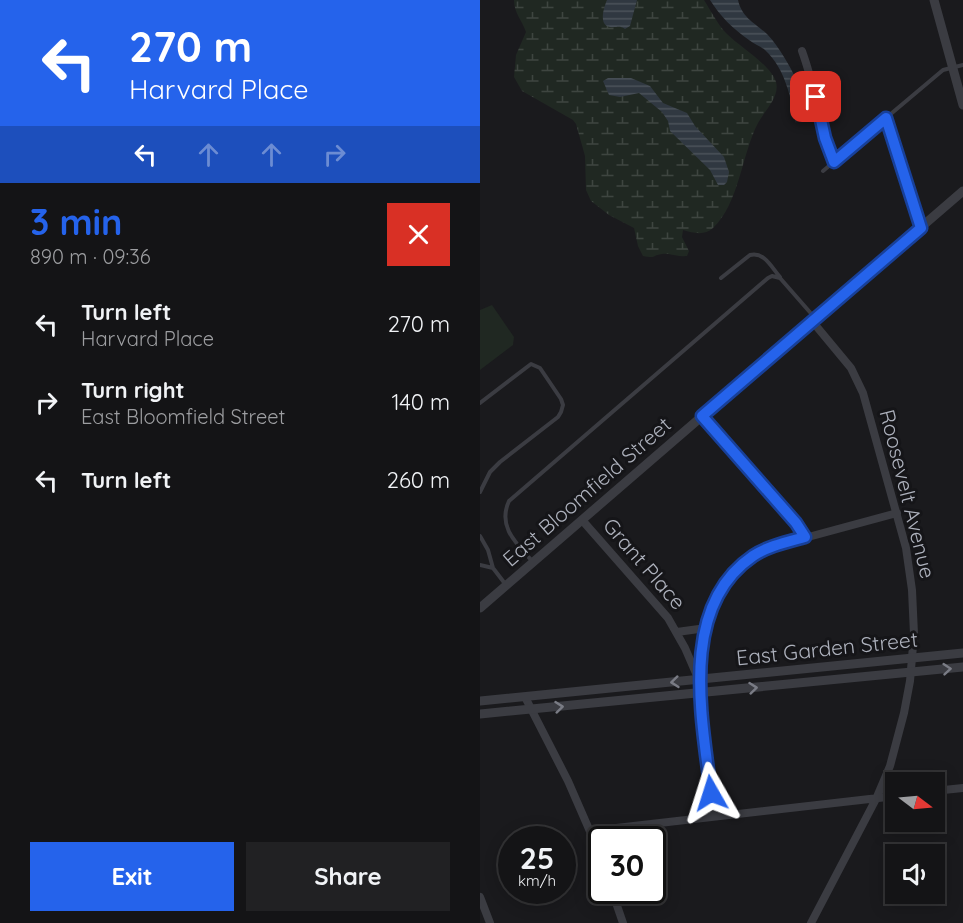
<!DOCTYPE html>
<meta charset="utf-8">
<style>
body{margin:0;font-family:Quicksand,sans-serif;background:#212123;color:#f1f3f6;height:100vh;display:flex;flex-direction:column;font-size:22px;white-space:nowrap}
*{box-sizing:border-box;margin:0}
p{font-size:20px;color:#9d9ea1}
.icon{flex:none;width:33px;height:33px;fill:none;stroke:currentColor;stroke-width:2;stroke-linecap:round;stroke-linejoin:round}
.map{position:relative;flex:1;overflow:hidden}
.details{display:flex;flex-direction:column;background:#141416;width:480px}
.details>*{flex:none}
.banner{background:#2563eb;color:#fff;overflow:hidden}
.needle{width:39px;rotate:106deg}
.fabs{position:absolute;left:405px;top:772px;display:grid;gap:12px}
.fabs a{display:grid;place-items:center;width:60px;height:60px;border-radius:0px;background:#141416;box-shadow:0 3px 15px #0003,0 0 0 2px #333335;font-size:30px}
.speed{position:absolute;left:18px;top:826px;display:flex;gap:12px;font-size:30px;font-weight:700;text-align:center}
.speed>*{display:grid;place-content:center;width:78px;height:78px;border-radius:50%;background:#141416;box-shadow:0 3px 15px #0003,0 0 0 2px #333335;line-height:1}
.speed small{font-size:15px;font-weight:400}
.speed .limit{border:3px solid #111;border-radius:9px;background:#fff;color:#111}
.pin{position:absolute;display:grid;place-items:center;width:51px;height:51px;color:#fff;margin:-26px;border-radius:12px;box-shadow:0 3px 9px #0006}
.me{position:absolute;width:66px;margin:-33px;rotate:354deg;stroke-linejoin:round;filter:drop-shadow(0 0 4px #0008)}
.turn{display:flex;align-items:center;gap:21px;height:126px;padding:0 30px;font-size:27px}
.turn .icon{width:78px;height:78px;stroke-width:2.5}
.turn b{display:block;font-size:42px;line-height:51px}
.lanes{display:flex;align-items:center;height:57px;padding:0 30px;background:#0003;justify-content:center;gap:30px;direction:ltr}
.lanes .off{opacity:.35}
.round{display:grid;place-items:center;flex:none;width:63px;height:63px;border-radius:0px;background:#212123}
.headline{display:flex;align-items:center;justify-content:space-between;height:102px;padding:0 30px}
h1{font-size:36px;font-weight:700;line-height:45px;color:#2563eb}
.cta{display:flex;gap:12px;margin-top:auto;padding:12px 30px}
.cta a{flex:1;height:69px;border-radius:0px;background:#2563eb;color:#fff;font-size:24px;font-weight:700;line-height:69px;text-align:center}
.cta a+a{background:#212123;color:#f1f3f6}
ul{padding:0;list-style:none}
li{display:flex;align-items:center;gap:18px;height:78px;padding:0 30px}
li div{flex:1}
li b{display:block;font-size:22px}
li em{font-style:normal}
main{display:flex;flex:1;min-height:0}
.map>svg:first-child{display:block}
.wetland{fill:url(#wetland-marsh)}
.park{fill:#202822}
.water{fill:url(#water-rules)}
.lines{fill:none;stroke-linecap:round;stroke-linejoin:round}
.service{stroke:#3b3c42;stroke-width:4}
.minor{stroke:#3b3c42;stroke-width:8}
.tertiary{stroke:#3b3c42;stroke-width:9}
.oneway{stroke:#7a7c85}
.route-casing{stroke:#184099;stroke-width:15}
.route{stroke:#2563eb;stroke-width:10}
.labels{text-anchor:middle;stroke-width:6;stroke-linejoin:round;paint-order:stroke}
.street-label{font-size:21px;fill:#adb1bc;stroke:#151518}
</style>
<main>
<section class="details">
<div class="banner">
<div class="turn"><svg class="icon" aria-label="left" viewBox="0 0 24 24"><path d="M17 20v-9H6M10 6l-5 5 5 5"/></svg><div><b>270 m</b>Harvard Place</div></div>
<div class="lanes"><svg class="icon" aria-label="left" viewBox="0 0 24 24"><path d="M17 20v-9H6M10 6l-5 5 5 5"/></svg><svg class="icon off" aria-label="ahead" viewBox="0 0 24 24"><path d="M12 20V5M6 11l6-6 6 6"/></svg><svg class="icon off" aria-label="ahead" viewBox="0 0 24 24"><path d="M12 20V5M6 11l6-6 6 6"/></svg><svg class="icon off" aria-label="right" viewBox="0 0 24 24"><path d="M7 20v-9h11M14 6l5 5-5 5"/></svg></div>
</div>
<div class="headline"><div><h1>3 min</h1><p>890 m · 09:36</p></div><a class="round" style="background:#d93025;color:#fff"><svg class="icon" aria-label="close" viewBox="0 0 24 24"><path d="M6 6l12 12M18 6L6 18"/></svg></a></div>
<ul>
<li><svg class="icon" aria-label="left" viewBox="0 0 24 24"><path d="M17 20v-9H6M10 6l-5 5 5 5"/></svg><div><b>Turn left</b><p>Harvard Place</p></div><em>270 m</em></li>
<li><svg class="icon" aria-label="right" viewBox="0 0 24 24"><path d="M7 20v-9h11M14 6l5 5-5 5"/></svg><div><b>Turn right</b><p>East Bloomfield Street</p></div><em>140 m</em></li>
<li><svg class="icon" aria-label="left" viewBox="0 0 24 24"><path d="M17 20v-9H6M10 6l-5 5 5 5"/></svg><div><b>Turn left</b></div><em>260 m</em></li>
</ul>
<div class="cta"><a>Exit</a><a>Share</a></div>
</section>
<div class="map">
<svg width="483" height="923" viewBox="0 0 483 923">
<defs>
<pattern id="wetland-marsh" width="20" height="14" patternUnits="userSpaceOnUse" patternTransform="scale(1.5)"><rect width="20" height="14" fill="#202822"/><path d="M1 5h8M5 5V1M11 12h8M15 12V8" fill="none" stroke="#3e4540"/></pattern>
<pattern id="water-rules" width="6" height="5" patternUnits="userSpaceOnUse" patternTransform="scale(1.5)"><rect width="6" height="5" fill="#303841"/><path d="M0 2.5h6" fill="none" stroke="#4b525a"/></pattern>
</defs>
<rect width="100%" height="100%" fill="#1a1a1d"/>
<path class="wetland" d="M34 0H224C231 11 238 25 247 34 260 47 291 65 296 82 300 97 285 110 278 123 262 153 259 204 233 228 224 236 214 233 203 230L202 237 209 251 207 256C197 257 190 253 182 254 172 255 177 259 163 256L158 246 154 228 129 215 111 201 106 190 105 156 96 124 93 120 42 91 34 77 36 55 46 32C42 20 34 13 34 0Z"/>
<path class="park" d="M12 305 34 337 33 345 0 370V310Z"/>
<path class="water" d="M127 0H157L150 26 145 29C139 25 137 28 130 27 118 25 124 7 127 0Z
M230 0H258C262 18 275 23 287 34 294 41 299 49 304 57 319 81 323 94 316 123 310 96 306 70 285 50 280 46 274 44 269 40 253 29 240 16 230 0Z
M128 78H151L170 86 183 103 207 113 215 126 244 157 249 172 247 182 244 185H238L230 170 190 131 188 121 182 112 159 93 140 97 129 95 123 81Z"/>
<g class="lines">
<path class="service" d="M406 118 441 226
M343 171 463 70 483 65
M241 278 270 255C284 251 292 268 300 277
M0 403 51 364 60 368 81 399 83 405 81 412 78 417 20 462 10 472 0 492
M0 536 8 550 13 568 26 585
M53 562C37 544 17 527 29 501L288 278 292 276 300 278 335 318
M0 565 13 568"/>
<path class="minor" d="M322 51C335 87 341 125 354 162
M222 416 316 523 325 537
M102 520 188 618 205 648 218 678
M197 632 226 628
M45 697 88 781 122 859
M454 791 483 788
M233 816 219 679 226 628 238 594 252 575 262 565 275 555 295 546 417 513
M110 831 416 796
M132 891 143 923
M0 897 10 923
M331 923 396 799 410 766 424 713 430 681 434 634 432 590 426 548 383 393 371 368 332 321"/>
<path class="tertiary" d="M454 0 483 105
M0 608 483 191
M0 701 483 653
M0 714 483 667"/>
</g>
<defs><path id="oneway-chevron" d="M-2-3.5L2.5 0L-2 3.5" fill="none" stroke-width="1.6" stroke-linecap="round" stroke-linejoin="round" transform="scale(1.5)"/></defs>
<g class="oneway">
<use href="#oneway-chevron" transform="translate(467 669) rotate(-5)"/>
<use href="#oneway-chevron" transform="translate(195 682) rotate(174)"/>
<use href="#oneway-chevron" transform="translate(273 688) rotate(-6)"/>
<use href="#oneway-chevron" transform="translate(79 707) rotate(-6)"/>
</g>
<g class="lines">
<g class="route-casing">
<path id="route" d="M231 793C222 718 198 607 273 556 288 546 307 542 325 537L316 523 222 416 441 228 406 118 354 162 345 138 336 97"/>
</g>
<use href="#route" class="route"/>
</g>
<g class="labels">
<g class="street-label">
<text transform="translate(107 492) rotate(-41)" y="7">East Bloomfield Street</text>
<text transform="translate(427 494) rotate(76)" y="7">Roosevelt Avenue</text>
<text transform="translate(164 564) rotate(49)" y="7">Grant Place</text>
<text transform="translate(347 649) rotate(-6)" y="7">East Garden Street</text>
</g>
</g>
</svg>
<div class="fabs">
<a><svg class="needle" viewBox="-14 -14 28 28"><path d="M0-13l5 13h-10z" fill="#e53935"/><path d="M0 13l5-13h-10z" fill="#9d9ea1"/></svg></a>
<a><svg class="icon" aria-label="sound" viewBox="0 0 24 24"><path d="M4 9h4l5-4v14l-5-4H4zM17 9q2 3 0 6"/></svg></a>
</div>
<div class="speed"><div>25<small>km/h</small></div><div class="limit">30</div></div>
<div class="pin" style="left:336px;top:97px;background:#d93025"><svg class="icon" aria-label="arrive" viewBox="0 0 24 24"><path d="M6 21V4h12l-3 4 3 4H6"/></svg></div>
<svg class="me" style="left:231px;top:793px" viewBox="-20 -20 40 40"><path d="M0-17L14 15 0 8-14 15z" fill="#2563eb" stroke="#fff" stroke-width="4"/></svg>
</div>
</main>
